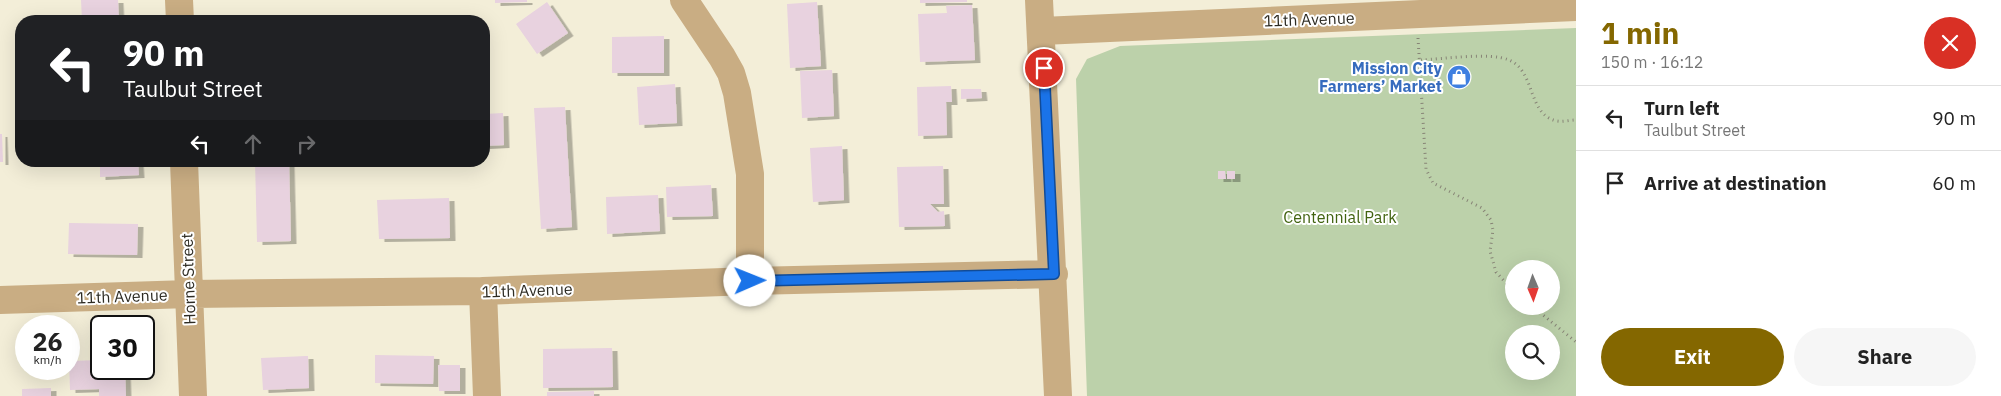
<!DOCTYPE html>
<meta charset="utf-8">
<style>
body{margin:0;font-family:"IBM Plex Sans",sans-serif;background:#f6f6f6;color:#222;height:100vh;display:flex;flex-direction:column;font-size:19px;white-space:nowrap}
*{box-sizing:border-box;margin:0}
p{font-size:16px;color:#767676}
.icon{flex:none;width:28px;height:28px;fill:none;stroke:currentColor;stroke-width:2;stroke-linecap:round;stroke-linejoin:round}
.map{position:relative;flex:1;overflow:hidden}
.details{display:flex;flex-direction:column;background:#fff;width:425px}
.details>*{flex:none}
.banner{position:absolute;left:15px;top:15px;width:475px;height:152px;border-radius:20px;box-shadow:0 5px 20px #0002;background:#202124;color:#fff;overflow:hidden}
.needle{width:32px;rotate:178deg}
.buttons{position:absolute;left:1505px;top:260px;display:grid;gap:10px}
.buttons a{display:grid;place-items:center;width:55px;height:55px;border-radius:50%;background:#fff;box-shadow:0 5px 20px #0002;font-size:25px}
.speed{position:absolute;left:15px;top:315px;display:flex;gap:10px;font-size:25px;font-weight:700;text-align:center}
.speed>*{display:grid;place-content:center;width:65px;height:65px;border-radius:50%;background:#fff;box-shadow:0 5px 20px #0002;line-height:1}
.speed small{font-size:12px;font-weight:400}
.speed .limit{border:2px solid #111;border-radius:8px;background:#fff;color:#111}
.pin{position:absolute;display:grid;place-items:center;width:42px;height:42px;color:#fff;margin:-21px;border:2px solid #fff;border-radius:50%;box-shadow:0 1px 5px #0007}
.me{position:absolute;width:55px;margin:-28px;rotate:89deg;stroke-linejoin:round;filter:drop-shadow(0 0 4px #0008)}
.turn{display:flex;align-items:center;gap:18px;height:105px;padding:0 25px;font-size:22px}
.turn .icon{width:65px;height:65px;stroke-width:2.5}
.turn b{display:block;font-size:35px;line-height:42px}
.lanes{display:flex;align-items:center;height:48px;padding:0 25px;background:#0003;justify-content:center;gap:25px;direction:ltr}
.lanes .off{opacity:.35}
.round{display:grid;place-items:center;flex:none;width:52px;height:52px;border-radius:26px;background:#f6f6f6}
.summary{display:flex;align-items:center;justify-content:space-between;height:85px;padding:0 25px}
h1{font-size:30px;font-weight:800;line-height:38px;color:#846700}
.cta{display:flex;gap:10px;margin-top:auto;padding:10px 25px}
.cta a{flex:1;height:58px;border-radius:30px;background:#846700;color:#fff;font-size:20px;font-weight:800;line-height:58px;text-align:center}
.cta a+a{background:#f6f6f6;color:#222}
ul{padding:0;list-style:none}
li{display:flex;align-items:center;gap:15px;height:65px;padding:0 25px;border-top:1px solid #e0e0e0}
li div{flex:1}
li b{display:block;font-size:19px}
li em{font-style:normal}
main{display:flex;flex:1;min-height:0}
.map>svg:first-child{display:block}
.green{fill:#bcd1aa;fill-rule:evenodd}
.building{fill:#e8d2df;filter:url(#shadow)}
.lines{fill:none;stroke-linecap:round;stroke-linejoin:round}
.path{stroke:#878476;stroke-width:3;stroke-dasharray:1 4;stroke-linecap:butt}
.minor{stroke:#c9ad83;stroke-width:28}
.route-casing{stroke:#114b97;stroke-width:12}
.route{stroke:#1a73e8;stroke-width:9}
.labels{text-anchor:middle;stroke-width:4;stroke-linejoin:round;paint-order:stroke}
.street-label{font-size:16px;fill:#2e2c24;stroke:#fff}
.shop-label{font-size:16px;font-weight:bold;fill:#366cbe;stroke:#fff;text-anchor:end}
.park-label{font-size:16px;fill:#416310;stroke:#fff}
</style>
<main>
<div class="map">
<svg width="1576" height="396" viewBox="0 0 1576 396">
<defs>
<filter id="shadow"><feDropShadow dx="5.5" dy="3" stdDeviation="0" flood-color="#0004"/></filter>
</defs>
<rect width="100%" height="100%" fill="#f3eed8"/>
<path class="green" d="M1576 28V396H1087L1076 79 1087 59 1120 46ZM1514 269H1551V306H1514ZM1514 334H1551V371H1514Z"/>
<path class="building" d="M81 0H118L119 21H82Z
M495 0H527V2L495 3Z
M920 0H967V2L920 3Z
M547 2 568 33 537 54 516 24Z
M817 2 821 66 790 68 787 4Z
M972 5 975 60 920 62 918 14 947 13 946 6Z
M664 36V73H612V37Z
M832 70 834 116 802 118 800 71Z
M675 84 677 123 639 125 637 87Z
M951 86 952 102H946L947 135 918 136 917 87Z
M961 89H981L982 98 961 99Z
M565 107 572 227 541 229 534 108Z
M503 113 504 145 484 146V114Z
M0 134H2L3 162H0Z
M842 146 844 200 813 202 810 148Z
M100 161H138L139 175 100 177Z
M255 161H289L291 241 257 242Z
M943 166 944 204H930L938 212 944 211 945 226 899 227 897 167Z
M1218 171H1225L1226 179H1218Z
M1227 171H1235V179H1227Z
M711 185 713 216 667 217 666 187Z
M658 195 660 231 607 234 606 197Z
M449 198 450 238 379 239 377 200Z
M69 223 138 224 137 255 68 254Z
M612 348 613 387 543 388V349Z
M375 355 434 356 433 384 375 383Z
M306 356H308L309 388 263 390 261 358Z
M101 360V369H125L126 396H99V389L70 390 69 361Z
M438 365H460V391H439Z
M51 388V396H22V389Z
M594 391V396H547V392Z"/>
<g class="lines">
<path class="path" d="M1418 38 1426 169 1433 183 1482 208 1491 220 1493 230 1490 251 1496 272 1514 292
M1421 60C1443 59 1490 52 1509 60 1536 71 1527 115 1557 121 1563 122 1570 120 1576 120
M1532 306 1576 342"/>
<path class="minor" d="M179 0 180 21
M684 0 722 57 731 73 737 93 750 174V281
M1039 0 1058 396
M1042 31 1576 7
M184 161 193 396
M483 291 487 396
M0 300 189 294 483 291 750 281 1054 274"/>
</g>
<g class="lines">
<g class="route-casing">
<path id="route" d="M750 281 1054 274 1044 68"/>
</g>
<use href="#route" class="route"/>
</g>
<defs>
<g id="shop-disc" transform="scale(1.25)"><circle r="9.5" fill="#3f7fe0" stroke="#fff"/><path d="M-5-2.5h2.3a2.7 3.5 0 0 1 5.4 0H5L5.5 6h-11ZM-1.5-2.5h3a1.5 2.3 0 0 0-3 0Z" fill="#fff"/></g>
</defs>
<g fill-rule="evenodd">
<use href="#shop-disc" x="1459" y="77"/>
</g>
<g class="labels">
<g class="street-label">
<text transform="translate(1309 19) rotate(-2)" y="6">11th Avenue</text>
<text transform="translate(188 279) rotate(-92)" y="6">Horne Street</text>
<text transform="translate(527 290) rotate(-2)" y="6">11th Avenue</text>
<text transform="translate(122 296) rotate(-2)" y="6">11th Avenue</text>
</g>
<g class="shop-label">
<text x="1442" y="74">Mission City<tspan x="1442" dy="18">Farmers’ Market</tspan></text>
</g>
<g class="park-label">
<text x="1340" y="223">Centennial Park</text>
</g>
</g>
</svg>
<div class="buttons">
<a><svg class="needle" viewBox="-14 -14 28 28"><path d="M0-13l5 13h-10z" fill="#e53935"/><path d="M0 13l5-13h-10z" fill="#767676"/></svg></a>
<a><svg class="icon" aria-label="search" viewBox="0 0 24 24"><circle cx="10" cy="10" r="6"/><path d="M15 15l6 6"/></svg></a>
</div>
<div class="speed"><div>26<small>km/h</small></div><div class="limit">30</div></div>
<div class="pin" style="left:1044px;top:68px;background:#d93025"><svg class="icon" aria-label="arrive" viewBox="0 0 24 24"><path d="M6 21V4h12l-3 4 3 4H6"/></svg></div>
<svg class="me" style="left:750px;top:281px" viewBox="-20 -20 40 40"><circle r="19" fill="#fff"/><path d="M0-13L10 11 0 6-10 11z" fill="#1a73e8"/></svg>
<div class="banner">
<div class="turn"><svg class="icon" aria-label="left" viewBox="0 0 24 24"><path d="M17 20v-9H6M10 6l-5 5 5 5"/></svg><div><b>90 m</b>Taulbut Street</div></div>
<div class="lanes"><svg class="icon" aria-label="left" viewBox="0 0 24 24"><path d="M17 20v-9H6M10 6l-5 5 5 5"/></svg><svg class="icon off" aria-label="ahead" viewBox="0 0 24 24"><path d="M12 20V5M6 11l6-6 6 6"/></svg><svg class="icon off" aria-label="right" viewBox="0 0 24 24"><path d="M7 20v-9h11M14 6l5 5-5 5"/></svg></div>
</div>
</div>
<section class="details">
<div class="summary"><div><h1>1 min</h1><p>150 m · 16:12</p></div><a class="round" style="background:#d93025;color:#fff"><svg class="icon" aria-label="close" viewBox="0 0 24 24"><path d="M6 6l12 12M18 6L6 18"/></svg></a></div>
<ul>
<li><svg class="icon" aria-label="left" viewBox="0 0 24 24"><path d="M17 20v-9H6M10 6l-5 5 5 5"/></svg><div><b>Turn left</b><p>Taulbut Street</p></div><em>90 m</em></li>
<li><svg class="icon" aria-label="arrive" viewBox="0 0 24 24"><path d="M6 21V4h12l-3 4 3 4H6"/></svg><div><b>Arrive at destination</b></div><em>60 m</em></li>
</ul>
<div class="cta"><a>Exit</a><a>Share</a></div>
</section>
</main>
